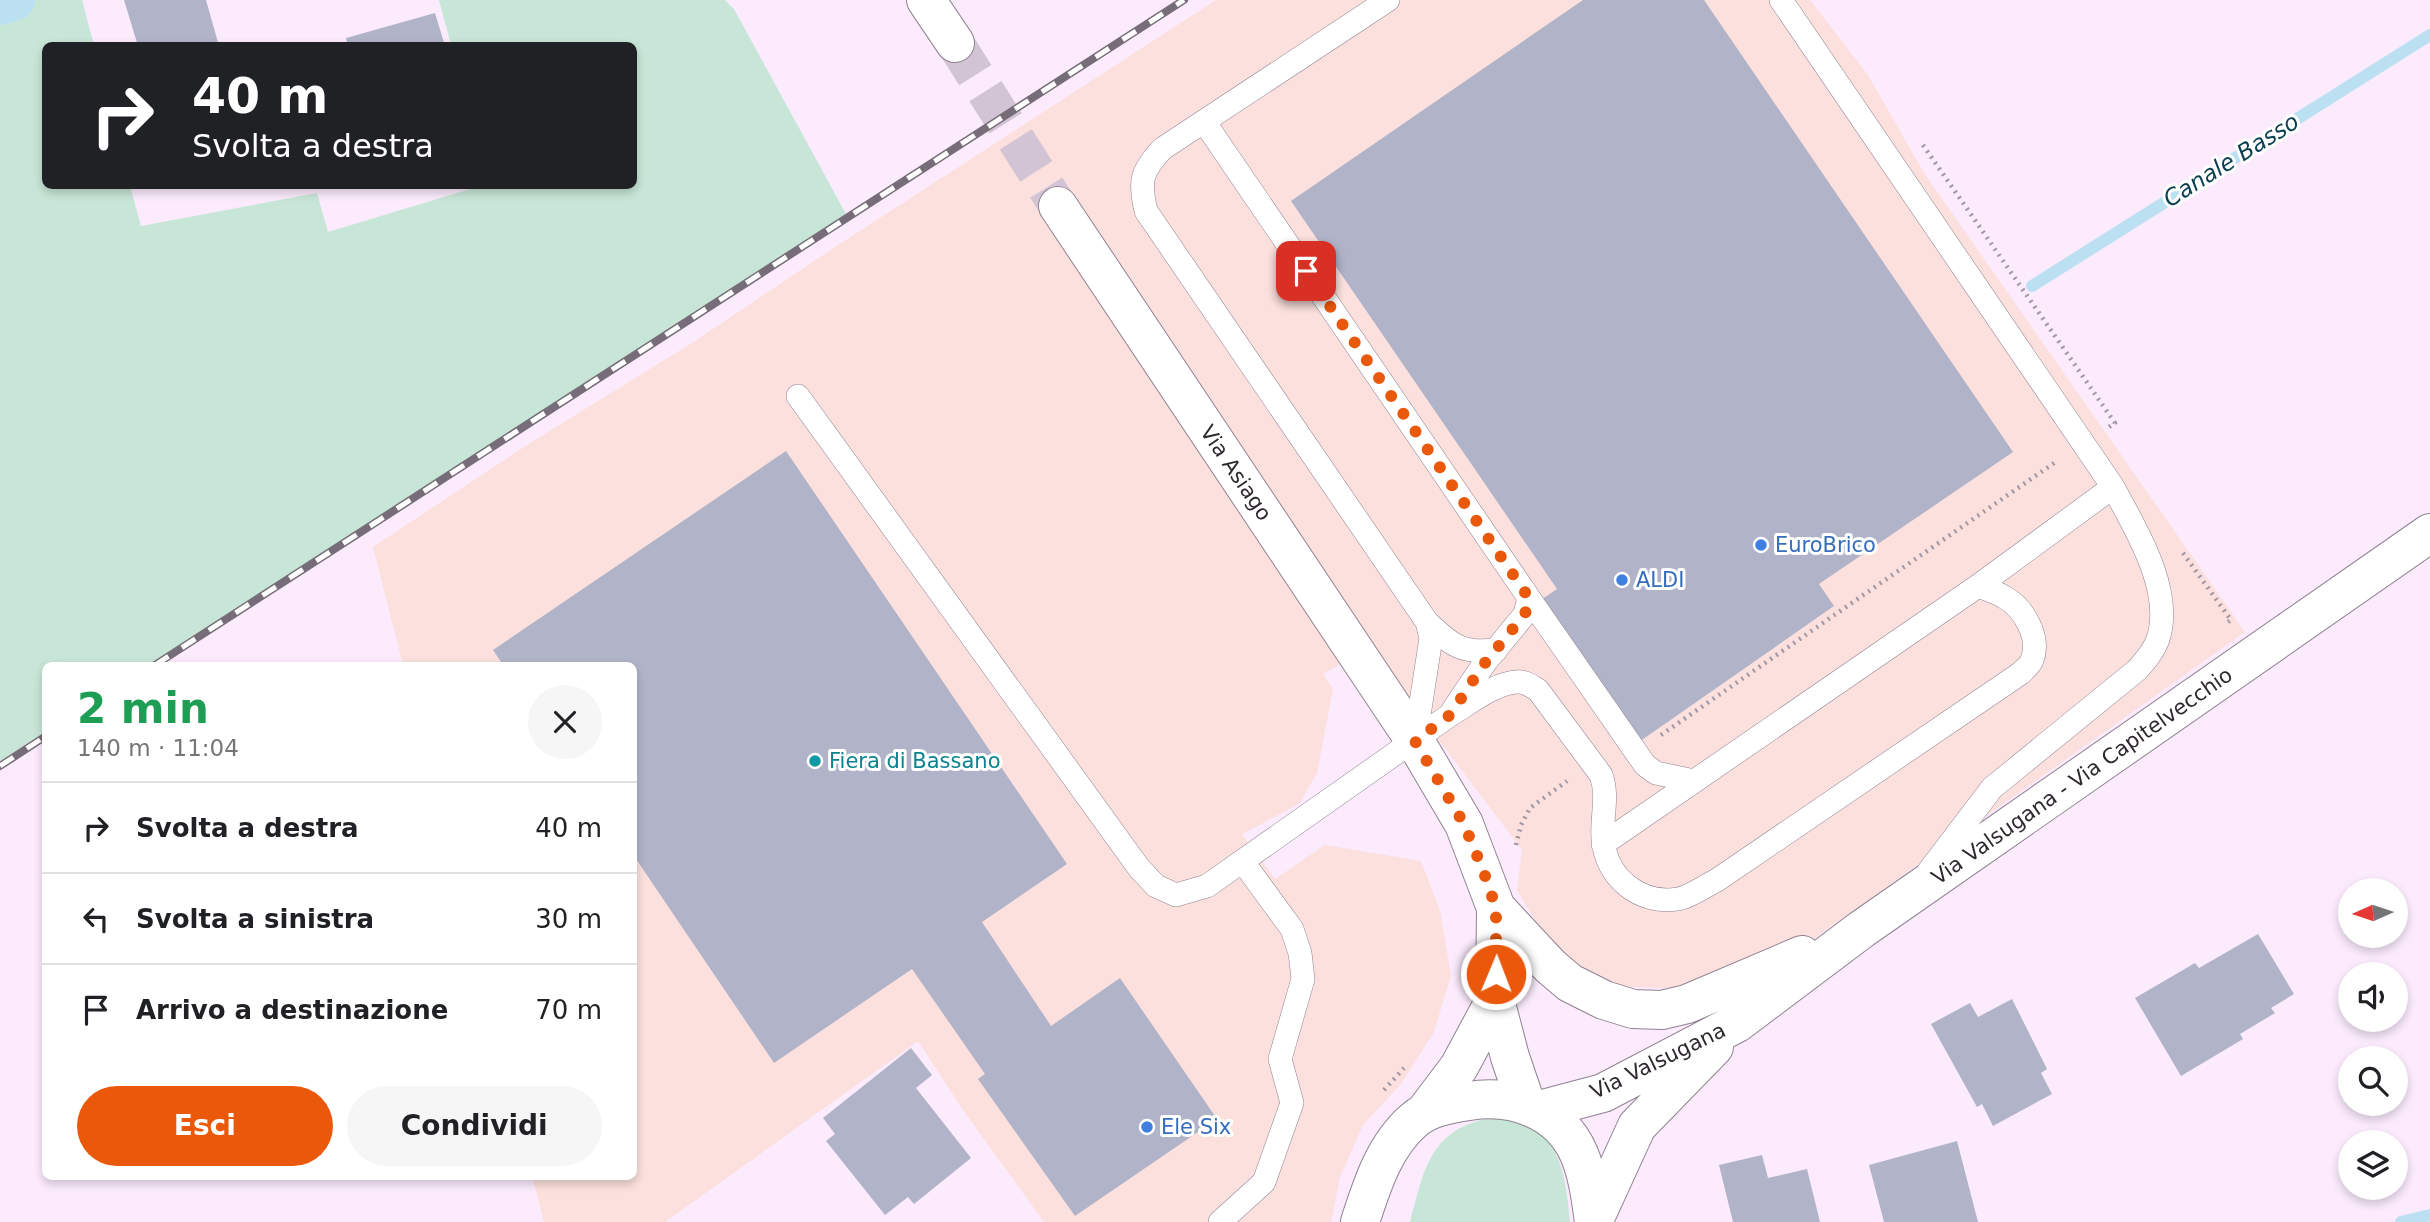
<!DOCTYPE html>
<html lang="it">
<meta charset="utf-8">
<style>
body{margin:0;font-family:"DejaVu Sans",sans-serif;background:#f6f6f6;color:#202124;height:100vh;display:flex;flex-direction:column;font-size:26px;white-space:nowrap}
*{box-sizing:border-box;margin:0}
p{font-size:23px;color:#757577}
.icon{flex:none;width:38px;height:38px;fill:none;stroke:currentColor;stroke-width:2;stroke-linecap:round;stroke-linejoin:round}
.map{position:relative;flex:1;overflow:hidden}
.details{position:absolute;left:42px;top:662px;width:595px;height:518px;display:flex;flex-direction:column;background:#fff;border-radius:10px;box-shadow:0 4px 10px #0003}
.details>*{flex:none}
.guide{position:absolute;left:42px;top:42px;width:595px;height:147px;border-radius:10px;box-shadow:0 4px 10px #0003;background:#202124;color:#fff;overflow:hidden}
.needle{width:46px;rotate:267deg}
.buttons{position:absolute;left:2338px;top:878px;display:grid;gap:14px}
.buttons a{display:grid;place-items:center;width:70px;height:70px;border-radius:50%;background:#fff;box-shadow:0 4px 10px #0003;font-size:35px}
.pin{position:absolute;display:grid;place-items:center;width:60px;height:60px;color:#fff;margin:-30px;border-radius:14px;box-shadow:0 4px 10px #0006}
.me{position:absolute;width:77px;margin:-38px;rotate:1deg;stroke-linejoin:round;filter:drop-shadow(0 0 5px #0008)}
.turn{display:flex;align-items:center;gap:24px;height:147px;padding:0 35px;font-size:32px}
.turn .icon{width:91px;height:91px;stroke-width:2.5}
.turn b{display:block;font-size:49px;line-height:60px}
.round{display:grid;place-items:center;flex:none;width:74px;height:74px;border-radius:37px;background:#f6f6f6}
.summary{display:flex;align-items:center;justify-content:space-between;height:119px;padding:0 35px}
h1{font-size:42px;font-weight:800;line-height:52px;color:#1e9e55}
.cta{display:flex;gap:14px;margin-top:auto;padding:14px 35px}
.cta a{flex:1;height:80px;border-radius:42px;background:#ea580c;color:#fff;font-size:28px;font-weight:800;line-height:80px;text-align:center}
.cta a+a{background:#f6f6f6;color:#202124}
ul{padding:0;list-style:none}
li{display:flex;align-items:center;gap:21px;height:91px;padding:0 35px;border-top:2px solid #e0e0e0}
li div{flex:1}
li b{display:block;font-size:26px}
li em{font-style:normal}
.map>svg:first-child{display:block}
.industrial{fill:#fbe0dd}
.green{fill:#c8e6d7}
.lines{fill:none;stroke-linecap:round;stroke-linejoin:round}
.stream{stroke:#bbe0f1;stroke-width:12}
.canal{stroke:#bbe0f1;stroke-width:42}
.building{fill:#b1b3c8}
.secondary-tunnel{stroke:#d2c4d4;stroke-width:38;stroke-dasharray:38 19;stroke-linecap:butt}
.service-casing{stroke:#908292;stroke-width:24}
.secondary-casing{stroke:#908292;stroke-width:40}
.path{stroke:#a297a4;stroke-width:4.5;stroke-dasharray:2 5;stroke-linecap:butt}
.service{stroke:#fff;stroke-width:23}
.secondary{stroke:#fff;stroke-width:38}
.rail-casing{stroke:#776d78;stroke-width:8}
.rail{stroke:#fff;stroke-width:5;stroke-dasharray:16;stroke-linecap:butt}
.route{stroke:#ea580c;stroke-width:12;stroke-dasharray:0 21.6}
.shop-dot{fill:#3f7fe0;stroke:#fff;stroke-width:2.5}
.culture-dot{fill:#0f9aa8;stroke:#fff;stroke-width:2.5}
.labels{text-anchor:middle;stroke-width:6;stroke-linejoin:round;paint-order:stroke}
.street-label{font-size:21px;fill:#2e282f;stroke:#fff}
.shop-label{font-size:21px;fill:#366cbe;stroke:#fff;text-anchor:start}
.culture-label{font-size:21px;fill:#0d838f;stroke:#fff;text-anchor:start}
.water-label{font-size:23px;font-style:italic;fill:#093e50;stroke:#fff}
</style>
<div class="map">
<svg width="2430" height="1222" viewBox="0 0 2430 1222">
<rect width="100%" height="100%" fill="#fbebfd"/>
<path class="industrial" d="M1216 0H1810L1868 75 1924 173 2245 632 1756 980 1665 988 1623 987 1582 968 1549 944 1517 890 1522 850 1369 648 1323 674 1333 689 1317 773 1299 804 1242 834 1275 879 1325 845 1421 861 1440 911 1451 975 1434 1032 1401 1084 1363 1125 1340 1177 1331 1222H1044L963 1110 918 1041 665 1222H544L532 1176H634V665H403L373 547 524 447 695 341 832 249Z"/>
<path class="green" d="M0 0H82L94 45 46 46V186H130L141 226 317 193 328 232 480 186H634V46L451 45 439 0H725L734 9 846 214 150 665H46L45 732 0 761Z
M1495 1117C1560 1124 1565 1169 1570 1222H1410C1425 1167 1430 1128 1495 1117Z"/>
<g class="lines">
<path class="stream" d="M2032 286 2430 35
M2401 1222 2430 1215"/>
<path class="canal" d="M0 4 14 0"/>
</g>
<path class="building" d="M124 0H206L219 46H138Z
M1583 0H1704L2013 452 1819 584 1834 606 1636 744 1538 602 1557 589 1291 201Z
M435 13 445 46H348L346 38Z
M786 451 1067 864 982 922 1051 1026 1120 978 1217 1119 1075 1216 978 1079 985 1074 912 969 774 1063 634 856V665H503L493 650Z
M2258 934 2294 994 2271 1008 2275 1013 2240 1034 2243 1039 2181 1076 2135 998 2195 963 2199 968Z
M2012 999 2047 1069 2041 1073 2052 1094 1993 1126 1982 1104 1977 1107 1931 1024 1970 1003 1978 1017Z
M911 1048 932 1075 916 1088 971 1158 914 1204 908 1197 885 1215 826 1141 835 1134 823 1118Z
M1957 1141 1978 1222H1884L1869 1165Z
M1762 1155 1768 1178 1807 1169 1820 1222H1733L1719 1165Z"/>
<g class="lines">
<path class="secondary-tunnel" d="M955 43 1058 206"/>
<g class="service-casing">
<path id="service" d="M1388 0 1162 149C1141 172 1139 181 1146 211L1427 622C1451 645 1462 654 1496 650
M1781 0 2113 487C2135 528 2174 590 2158 639 2154 651 2145 661 2137 670L1992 788 1929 871
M1205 123 1529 598 1525 614 1484 664 1453 710
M798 396 1139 868 1156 886 1176 895 1207 886 1450 715C1469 704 1494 683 1517 682 1525 681 1531 686 1538 690L1601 775C1609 797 1601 817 1603 839 1606 878 1640 905 1678 899 1690 897 1705 886 1717 880L2021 673C2025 669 2031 664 2032 660 2041 637 2023 607 2004 597 1996 592 1986 589 1978 586L1603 844
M1978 586 2113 487
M1529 598 1645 765 1656 773 1694 781
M1415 741 1431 638 1427 622
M1220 1222 1264 1182 1292 1103 1280 1059 1303 979 1300 953 1292 929 1243 862"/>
</g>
<g class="secondary-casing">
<path id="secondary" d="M926 0 955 43
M1058 206 1415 741 1464 824 1496 908 1495 1000 1510 1057 1526 1104
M1496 908 1550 966 1570 983 1604 1000 1633 1009 1662 1010 1687 1004 1802 955
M1539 1110 1603 1093 1737 1023 1862 929 2430 533
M1425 1112 1459 1067 1495 1000
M1594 1220 1637 1126 1714 1047
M1360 1222C1372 1185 1384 1146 1414 1120 1429 1107 1450 1104 1469 1101 1513 1094 1560 1110 1579 1154 1588 1175 1591 1200 1594 1222"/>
</g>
<path class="path" d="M1923 145 2115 423 2109 427
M2183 553 2231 620 2228 622
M1661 735 2057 461
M1516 845 1521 825 1530 808 1567 781
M1384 1090 1404 1068"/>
<use href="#service" class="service"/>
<use href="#secondary" class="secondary"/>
<g class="rail-casing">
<path id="rail" d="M155 665 1184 0
M0 766 46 736"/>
</g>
<use href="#rail" class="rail"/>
</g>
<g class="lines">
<path class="route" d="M1306 271 1529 598 1525 614 1484 664 1450 715 1415 741 1464 824 1483 870 1496 908V974"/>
</g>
<g class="shop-dot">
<circle cx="1761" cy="545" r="7"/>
<circle cx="1622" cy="580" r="7"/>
<circle cx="1147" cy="1127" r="7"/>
</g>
<circle class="culture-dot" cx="815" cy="761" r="7"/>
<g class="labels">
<g class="street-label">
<text transform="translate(1236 473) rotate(56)" y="7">Via Asiago</text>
<text transform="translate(2082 776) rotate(-35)" y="7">Via Valsugana - Via Capitelvecchio</text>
<text transform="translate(1658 1061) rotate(-26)" y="7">Via Valsugana</text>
</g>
<g class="shop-label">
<text x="1775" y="552">EuroBrico</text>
<text x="1636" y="587">ALDI</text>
<text x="1161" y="1134">Ele Six</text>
</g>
<g class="culture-label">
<text x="829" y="768">Fiera di Bassano</text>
</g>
<g class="water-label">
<text transform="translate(2231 160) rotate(-32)" y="8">Canale Basso</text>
</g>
</g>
</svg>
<div class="buttons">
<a><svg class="needle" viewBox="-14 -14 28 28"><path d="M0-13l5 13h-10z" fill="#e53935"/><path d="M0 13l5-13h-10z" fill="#757577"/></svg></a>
<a><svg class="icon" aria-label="sound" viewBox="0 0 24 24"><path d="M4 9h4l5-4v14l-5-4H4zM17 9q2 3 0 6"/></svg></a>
<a><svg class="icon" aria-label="search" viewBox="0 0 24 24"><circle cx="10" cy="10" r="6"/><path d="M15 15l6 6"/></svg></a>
<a><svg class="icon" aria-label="layers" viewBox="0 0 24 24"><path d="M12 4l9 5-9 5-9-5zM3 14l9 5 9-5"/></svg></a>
</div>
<div class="pin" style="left:1306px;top:271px;background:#d93025"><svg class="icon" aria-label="arrive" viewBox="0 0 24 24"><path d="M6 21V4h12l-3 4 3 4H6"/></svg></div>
<svg class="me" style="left:1496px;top:974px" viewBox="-20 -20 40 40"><circle r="17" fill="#ea580c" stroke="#fff" stroke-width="3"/><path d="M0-11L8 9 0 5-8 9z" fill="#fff"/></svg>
<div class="guide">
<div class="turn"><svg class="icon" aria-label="right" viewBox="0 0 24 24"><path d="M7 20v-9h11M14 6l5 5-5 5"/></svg><div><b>40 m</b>Svolta a destra</div></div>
</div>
<section class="details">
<div class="summary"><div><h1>2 min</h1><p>140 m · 11:04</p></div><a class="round"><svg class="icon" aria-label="close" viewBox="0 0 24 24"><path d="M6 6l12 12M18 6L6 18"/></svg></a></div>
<ul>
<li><svg class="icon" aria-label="right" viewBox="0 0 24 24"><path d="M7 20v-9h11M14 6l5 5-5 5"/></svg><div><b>Svolta a destra</b></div><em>40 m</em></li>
<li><svg class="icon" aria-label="left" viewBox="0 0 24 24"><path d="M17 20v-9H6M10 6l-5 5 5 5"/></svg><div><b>Svolta a sinistra</b></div><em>30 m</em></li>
<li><svg class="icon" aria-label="arrive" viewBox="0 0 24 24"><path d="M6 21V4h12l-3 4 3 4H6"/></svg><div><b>Arrivo a destinazione</b></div><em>70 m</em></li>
</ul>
<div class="cta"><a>Esci</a><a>Condividi</a></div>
</section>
</div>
